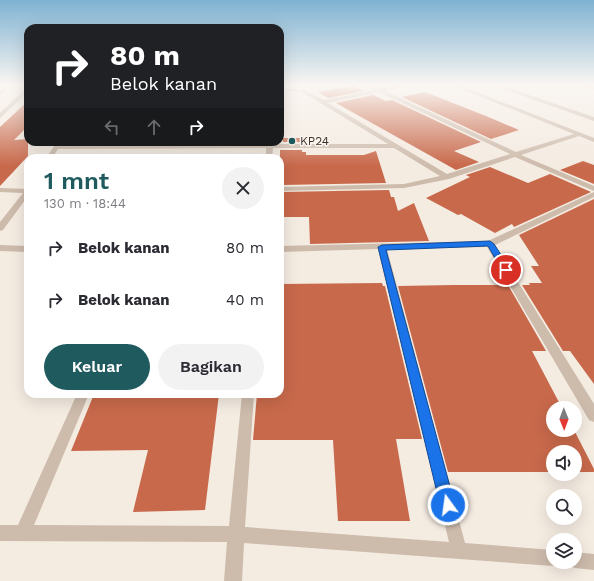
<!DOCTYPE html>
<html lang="id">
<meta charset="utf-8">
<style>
body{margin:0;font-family:"Work Sans",sans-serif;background:#f2f2f3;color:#2b2b33;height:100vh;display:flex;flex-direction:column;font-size:15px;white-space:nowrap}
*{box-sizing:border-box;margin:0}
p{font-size:13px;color:#7c7c81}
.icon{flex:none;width:22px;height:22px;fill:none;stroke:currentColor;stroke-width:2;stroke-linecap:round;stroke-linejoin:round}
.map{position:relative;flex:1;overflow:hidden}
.side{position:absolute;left:24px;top:154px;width:260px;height:244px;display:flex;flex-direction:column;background:#fff;border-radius:12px;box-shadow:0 4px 16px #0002}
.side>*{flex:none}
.hud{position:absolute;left:24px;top:24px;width:260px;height:122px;border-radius:12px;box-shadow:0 4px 16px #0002;background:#202124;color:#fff;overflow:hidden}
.needle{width:26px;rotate:179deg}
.controls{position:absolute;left:546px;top:401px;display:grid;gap:8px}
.controls a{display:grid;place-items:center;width:36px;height:36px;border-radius:50%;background:#fff;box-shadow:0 4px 16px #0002;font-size:20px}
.pin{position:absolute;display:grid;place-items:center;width:34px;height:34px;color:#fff;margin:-17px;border:2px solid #fff;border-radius:50%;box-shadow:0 1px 4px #0007}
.me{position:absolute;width:44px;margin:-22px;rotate:346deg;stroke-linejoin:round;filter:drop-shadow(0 0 3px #0008)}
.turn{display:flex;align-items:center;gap:14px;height:84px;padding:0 20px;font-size:18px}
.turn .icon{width:52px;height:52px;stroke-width:2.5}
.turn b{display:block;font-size:28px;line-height:34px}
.lanes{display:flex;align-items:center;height:38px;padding:0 20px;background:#0003;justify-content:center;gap:20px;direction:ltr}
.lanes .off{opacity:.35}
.round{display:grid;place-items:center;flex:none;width:42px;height:42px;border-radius:21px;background:#f2f2f3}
.headline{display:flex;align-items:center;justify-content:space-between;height:68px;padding:0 20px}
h1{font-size:24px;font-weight:600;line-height:30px;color:#1f5a5e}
.primary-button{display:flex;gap:8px;margin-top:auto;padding:8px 20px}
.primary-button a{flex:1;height:46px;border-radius:24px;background:#1f5a5e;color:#fff;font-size:16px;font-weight:600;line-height:46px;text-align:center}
.primary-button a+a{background:#f2f2f3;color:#2b2b33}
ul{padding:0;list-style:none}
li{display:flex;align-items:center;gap:12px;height:52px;padding:0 20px}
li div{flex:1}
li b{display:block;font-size:15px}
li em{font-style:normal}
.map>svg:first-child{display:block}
.building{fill:#c8694b}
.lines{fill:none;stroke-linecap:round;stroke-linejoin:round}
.minor{fill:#cdbbac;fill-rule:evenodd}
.route{fill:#1a73e8;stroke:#114b97}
.poi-dot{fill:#1f5a5e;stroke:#fbf5ee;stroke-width:1.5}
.labels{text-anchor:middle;stroke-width:3;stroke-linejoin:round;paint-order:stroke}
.far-poi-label{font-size:12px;fill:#3b302b;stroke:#fbf5ee;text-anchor:start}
</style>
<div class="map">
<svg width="594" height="581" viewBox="0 0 594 581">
<rect width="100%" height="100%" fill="#f4ebe1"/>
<path class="building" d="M352 86 364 91 328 98 318 92Z
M425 92 486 116 519 130 491 139 402 97Z
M373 95 386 101 392 100 481 142 454 151 479 162 456 170 336 103Z
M28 101V126L14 140 28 139V156L0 186V127Z
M283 138H302V142H280H283Z
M280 150H302V152H306V155H364L376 151 386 183 282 185 283 168H280Z
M583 161 594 165V184L560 170Z
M490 167 528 183 550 174 591 192 514 227 512 224 495 233 461 214 458 215 426 198 470 177 466 175Z
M389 190 391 197H394L398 211 414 203 429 241 310 244 309 217H280L281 192Z
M594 199V384L570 351H563L522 285H530L529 283H542L531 266H539L519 235Z
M382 283 383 286H385L422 439H396L410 521H338L333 440H253L257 394H280V284Z
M454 285H508L546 351H532L562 408H553V430H574L594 469V472H575V452H553V472H448L398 286Z
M94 394H219L205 510 133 512 148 450 71 451Z"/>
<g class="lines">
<path class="minor" d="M8 84H13L0 95V91Z
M365 84C372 84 375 88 381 88 389 89 401 84 411 84L385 91 516 152 574 134 449 84H456L594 138V142L579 136 521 155 594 186V191L515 157 449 179 404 188 280 191V187L404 184 440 176 394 148H273L272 158H266V148L58 149 52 158H46L57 142H61V145L267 144V142H273V144H388L302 92 280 90V88L305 90 324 100 375 90ZM379 92 510 154 447 174 328 103Z
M490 84H497L594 117V121Z
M578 84H585L594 87V90Z
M26 88H28V92L0 118V113Z
M0 188 28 189V196L3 230 0 231V222L23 193 0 192Z
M594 192V197L495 245 594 404V422L589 420 487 247 387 249 465 543 553 550V562H560L559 564 553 566 244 543 242 581H224L227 542 0 541V525H18L77 394H89L34 525 229 526 242 394H254L245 527 449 542 378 249 280 252V246L488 241Z
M0 245 28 246V252L0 251Z
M575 552 594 554V570L575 568 569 566 567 562H575Z"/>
</g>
<linearGradient id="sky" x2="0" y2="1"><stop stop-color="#7eb2d2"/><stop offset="0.51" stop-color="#faf6f2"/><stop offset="1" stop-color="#faf6f2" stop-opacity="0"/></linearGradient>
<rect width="594" height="166" fill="url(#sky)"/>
<path class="route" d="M490 241 494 244 511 270 509 272H503L488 246 386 250 455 505 452 510 448 512 443 510 440 505 378 247 382 245Z"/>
<circle class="poi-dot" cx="292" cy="141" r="4"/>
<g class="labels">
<g class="far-poi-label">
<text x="300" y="145">KP24</text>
</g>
</g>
</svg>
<div class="controls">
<a><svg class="needle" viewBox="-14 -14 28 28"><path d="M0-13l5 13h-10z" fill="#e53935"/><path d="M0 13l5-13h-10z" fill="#7c7c81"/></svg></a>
<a><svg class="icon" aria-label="sound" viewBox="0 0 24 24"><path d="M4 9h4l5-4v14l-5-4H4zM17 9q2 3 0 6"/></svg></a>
<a><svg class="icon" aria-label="search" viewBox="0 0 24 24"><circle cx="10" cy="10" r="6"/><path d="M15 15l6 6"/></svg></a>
<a><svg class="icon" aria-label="layers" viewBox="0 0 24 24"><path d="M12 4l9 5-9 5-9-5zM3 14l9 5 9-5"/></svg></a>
</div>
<div class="pin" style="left:506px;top:270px;background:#d93025"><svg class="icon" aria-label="arrive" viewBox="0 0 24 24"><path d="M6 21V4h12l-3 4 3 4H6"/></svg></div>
<svg class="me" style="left:448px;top:505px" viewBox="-20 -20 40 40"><circle r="17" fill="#1a73e8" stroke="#fff" stroke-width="3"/><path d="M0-11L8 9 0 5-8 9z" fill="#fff"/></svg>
<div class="hud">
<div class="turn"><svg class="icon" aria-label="right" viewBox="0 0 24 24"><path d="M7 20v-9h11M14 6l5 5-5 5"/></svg><div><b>80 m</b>Belok kanan</div></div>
<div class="lanes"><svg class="icon off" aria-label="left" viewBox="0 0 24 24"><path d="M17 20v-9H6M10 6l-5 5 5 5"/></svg><svg class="icon off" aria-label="ahead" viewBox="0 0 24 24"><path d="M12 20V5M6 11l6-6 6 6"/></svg><svg class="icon" aria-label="right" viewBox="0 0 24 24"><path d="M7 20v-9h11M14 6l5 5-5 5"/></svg></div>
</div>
<section class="side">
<div class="headline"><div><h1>1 mnt</h1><p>130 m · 18:44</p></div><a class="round"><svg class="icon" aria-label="close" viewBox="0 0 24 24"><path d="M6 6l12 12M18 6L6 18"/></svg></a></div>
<ul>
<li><svg class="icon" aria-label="right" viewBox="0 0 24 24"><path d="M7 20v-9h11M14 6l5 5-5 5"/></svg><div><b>Belok kanan</b></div><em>80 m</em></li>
<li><svg class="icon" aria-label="right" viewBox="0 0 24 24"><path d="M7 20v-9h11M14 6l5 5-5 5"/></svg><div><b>Belok kanan</b></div><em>40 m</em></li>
</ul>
<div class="primary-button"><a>Keluar</a><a>Bagikan</a></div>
</section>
</div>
